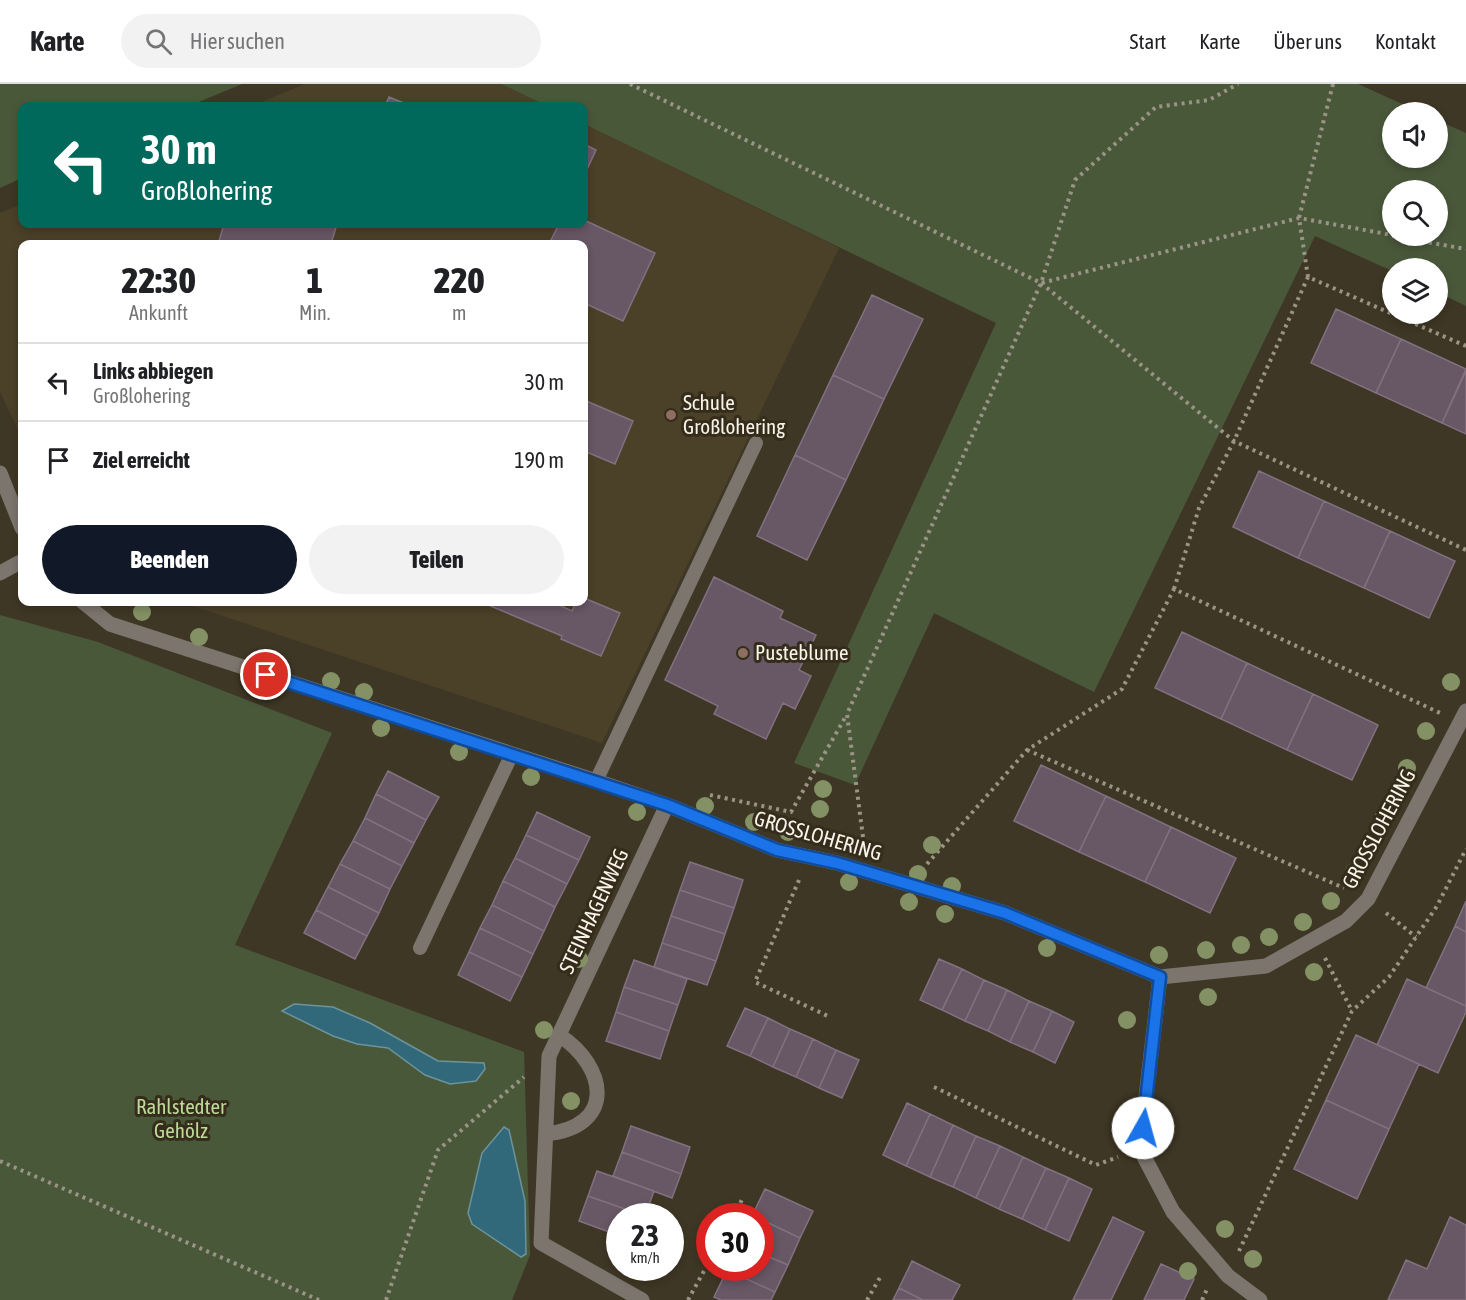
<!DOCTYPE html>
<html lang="de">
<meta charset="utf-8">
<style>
body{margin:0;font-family:"Asap Condensed",sans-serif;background:#f2f2f2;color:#202124;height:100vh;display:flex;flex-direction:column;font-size:22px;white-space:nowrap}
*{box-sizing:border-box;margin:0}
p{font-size:20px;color:#757577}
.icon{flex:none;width:33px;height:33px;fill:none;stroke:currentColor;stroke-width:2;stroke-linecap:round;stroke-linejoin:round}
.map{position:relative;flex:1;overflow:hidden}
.side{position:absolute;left:18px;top:156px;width:570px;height:366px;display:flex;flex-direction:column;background:#fff;border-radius:12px;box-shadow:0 3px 9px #0003}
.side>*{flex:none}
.hud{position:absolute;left:18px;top:18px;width:570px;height:126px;border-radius:12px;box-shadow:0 3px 9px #0003;background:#00695c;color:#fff;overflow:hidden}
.buttons{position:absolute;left:1382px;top:18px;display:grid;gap:12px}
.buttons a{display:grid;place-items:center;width:66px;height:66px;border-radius:50%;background:#fff;box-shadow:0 3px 9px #0003;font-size:30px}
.speed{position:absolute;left:606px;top:1119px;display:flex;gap:12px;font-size:30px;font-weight:700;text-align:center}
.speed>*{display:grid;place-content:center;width:78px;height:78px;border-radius:50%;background:#fff;box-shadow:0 3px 9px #0003;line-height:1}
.speed small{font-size:15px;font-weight:400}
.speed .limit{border:9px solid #d22;background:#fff;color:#111}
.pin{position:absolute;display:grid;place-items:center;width:51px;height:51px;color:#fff;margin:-26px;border:3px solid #fff;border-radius:50%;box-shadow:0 2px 6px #0007}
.me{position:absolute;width:66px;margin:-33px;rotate:7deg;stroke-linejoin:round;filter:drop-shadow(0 0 4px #0008)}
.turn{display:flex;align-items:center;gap:21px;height:126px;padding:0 24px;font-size:27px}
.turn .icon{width:78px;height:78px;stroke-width:2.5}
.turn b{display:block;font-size:42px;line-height:51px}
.eta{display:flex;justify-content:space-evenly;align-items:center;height:102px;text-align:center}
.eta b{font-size:36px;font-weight:800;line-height:42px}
.cta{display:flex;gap:12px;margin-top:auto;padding:12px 24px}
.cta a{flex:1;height:69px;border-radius:36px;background:#111827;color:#fff;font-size:24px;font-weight:800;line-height:69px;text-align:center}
.cta a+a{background:#f2f2f2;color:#202124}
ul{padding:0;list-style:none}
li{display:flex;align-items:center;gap:18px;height:78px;padding:0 24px;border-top:2px solid #e0e0e0}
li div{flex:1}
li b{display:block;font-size:22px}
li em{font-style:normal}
header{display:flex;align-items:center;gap:36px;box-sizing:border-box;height:84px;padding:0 30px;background:#fff;border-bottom:2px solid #e0e0e0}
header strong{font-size:28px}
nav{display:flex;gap:33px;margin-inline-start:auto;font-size:21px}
.search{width:420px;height:54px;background:#f2f2f2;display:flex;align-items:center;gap:15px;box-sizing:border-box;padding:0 21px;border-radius:33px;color:#757577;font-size:22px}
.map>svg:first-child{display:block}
.built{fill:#4b4028}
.green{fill:#4a583a;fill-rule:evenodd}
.water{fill:#31697a;stroke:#6d939b;stroke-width:1.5}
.building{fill:#685765;stroke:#827180;stroke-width:1.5}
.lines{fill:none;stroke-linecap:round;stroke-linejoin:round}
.path{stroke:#9b9486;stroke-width:4;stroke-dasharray:3 4.5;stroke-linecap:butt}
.service{stroke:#7b756d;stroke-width:14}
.minor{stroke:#7b756d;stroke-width:15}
.tree{fill:#849164}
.route-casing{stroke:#114b97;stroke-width:15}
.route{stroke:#1a73e8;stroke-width:10}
.education-dot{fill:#8d6e63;stroke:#352c1b;stroke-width:2}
.labels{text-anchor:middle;stroke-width:6;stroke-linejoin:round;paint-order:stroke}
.poi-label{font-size:21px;fill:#f9f4e9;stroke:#352c1b;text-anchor:start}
.street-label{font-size:21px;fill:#f9f4e9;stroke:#352c1b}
.park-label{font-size:21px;fill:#bcda98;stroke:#352c1b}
</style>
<header>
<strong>Karte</strong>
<div class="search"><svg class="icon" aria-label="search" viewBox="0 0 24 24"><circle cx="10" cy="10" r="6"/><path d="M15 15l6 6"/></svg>Hier suchen</div>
<nav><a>Start</a><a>Karte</a><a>Über uns</a><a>Kontakt</a></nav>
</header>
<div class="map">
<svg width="1466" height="1216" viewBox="0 0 1466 1216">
<rect width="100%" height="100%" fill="#3f3725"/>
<path class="built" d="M305 0H501L547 22H252Z
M584 40 839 164 602 659 181 518H584V160H22V354L0 308V129L22 120V140H584Z"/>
<path class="green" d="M0 0H242L189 22H22V94L0 104Z
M501 0H1358L1420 28H1392V74H1437V36L1466 49V222L1437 208V184H1392V187L1315 152 1094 608 934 529 855 701 794 679 996 239 584 40V22H547ZM1437 106V152H1392V106Z
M0 531 98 558 332 649 235 861 524 968 530 1171 512 1216H0Z"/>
<path class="water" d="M294 920 333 923 370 939 438 977 484 979 485 985 476 997 450 1000 425 991 388 964 357 960 333 952 282 927Z
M504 1043 509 1046 525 1117 526 1170 521 1173 472 1140 468 1129 482 1069Z"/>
<path class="building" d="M389 13 411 22H385Z
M584 60 596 66 584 92Z
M584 136 655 169 623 237 584 219V160H549L559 140H584Z
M224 140H337L331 160H218Z
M872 211 923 235 884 315 833 291Z
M1336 225 1401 255 1376 309 1311 279Z
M1401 255 1466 285 1442 339 1376 309Z
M1466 287V350L1442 339Z
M833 291 884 315 846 396 795 371Z
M584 316 633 337 615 380 584 367Z
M795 371 846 396 807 476 757 452Z
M1259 387 1324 417 1298 474 1233 443Z
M1324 417 1390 447 1364 504 1298 474Z
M1390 447 1455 477 1429 534 1364 504Z
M714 493 783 527 780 534 816 551 799 586 811 592 795 625 783 619 766 655 714 630 718 622 665 596Z
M584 514 620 529 601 572 561 555 562 552 481 518H563L561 522 572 527 576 518H584Z
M1182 548 1247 579 1221 635 1155 604Z
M1247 579 1313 610 1287 666 1221 635Z
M1313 610 1378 641 1352 696 1287 666Z
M1041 681 1106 712 1079 768 1014 737Z
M388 687 439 713 426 736 376 710Z
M376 710 426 736 414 759 365 734Z
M1106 712 1171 743 1145 798 1079 768Z
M537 728 590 753 579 776 526 751Z
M365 734 414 759 402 782 353 757Z
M1171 743 1236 774 1210 829 1145 798Z
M526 751 579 776 567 800 515 774Z
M353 757 402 782 390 805 340 780Z
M515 774 567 800 555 823 503 797Z
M690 778 743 796 734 824 680 806Z
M340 780 390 805 379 829 328 803Z
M503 797 555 823 544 847 492 821Z
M328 803 379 829 367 852 316 826Z
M680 806 734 824 725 850 671 832Z
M1466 817V848L1455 842Z
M492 821 544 847 533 870 480 844Z
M316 826 367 852 355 875 304 849Z
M671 832 725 850 716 877 662 859Z
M1455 842 1466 848V922L1426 904Z
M480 844 533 870 522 893 469 868Z
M662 859 716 877 707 901 654 883Z
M469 868 522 893 510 917 458 891Z
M939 875 962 885 942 926 920 916Z
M634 876 687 895 678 921 624 903Z
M962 885 984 896 965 937 942 926Z
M1407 895 1466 922V928L1438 989 1377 961Z
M984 896 1007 906 988 947 965 937Z
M624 903 678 921 669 947 616 928Z
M1007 906 1029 917 1010 958 988 947Z
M1029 917 1052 927 1033 968 1010 958Z
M745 924 768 934 750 972 727 962Z
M1052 927 1074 938 1055 979 1033 968Z
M616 928 669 947 660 975 606 957Z
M768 934 790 945 773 983 750 972Z
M790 945 813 955 796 993 773 983Z
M1356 951 1419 980 1389 1045 1326 1016Z
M813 955 836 966 819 1004 796 993Z
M836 966 859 976 842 1014 819 1004Z
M1326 1016 1389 1045 1357 1115 1294 1085Z
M907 1019 930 1030 906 1082 883 1071Z
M930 1030 953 1041 930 1093 906 1082Z
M953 1041 976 1052 953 1103 930 1093Z
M631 1042 690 1063 681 1090 622 1068Z
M976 1052 1000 1062 976 1114 953 1103Z
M1000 1062 1023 1073 999 1125 976 1114Z
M622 1068 681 1090 672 1114 613 1092Z
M1023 1073 1046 1084 1022 1135 999 1125Z
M1046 1084 1069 1094 1045 1146 1022 1135Z
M597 1087 654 1107 645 1132 588 1112Z
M1069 1094 1092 1105 1069 1157 1045 1146Z
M765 1105 813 1127 800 1154 760 1135V1132H752Z
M588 1112 645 1132H620V1152L579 1137Z
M1113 1133 1144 1148 1111 1216H1073Z
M1450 1133 1466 1141V1216H1388L1406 1176 1427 1185Z
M760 1135 800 1154 788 1181 760 1169Z
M760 1169 788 1181 775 1208 727 1186 760 1184Z
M912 1177 960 1201 952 1216H923L899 1204Z
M1161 1180 1194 1195 1184 1216H1144Z
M727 1186 775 1208 771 1216H721L714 1213Z
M899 1204 923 1216H893Z"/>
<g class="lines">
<path class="path" d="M630 0 1041 199 1299 134 1392 151
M1333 0 1299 134 1308 193 1466 262
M1392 152 1466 165
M1041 199 1234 357 1466 466
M1174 505 1199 424 1234 357 1308 193
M1027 666 1344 804
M710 711 791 728 846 632
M863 753 847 630 1041 199 1075 96 1156 23 1209 16 1238 0
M927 780 1027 666 1122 605 1174 505 1440 629
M799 796 755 898 830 933
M1386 829 1416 853
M1325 874 1352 927
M934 1003 1096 1081 1118 1073
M0 1077 319 1216
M733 1132 743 1114
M1239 1167 1352 927 1389 893 1437 822 1466 765
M386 1216 438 1066 524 993
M688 1216 710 1176
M867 1216 882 1190
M1202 1216 1208 1203"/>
<path class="service" d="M596 697 756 359
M420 864 512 670"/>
<path class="minor" d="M0 389 22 444
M0 489 22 477
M83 518 110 540 596 697 667 721 777 766 837 779 1005 829 1160 893 1266 882 1346 837 1368 815 1466 627
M1160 893 1140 1065 1173 1128 1228 1192 1260 1216
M546 1050C616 1043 608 983 559 951
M642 1216 541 1159 549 972 667 721"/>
</g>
<g class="tree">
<circle cx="142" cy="528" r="9"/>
<circle cx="199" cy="553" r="9"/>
<circle cx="331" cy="597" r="9"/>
<circle cx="1451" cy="598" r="9"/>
<circle cx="364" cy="608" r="9"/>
<circle cx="381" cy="644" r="9"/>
<circle cx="1426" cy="647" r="9"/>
<circle cx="459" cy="668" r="9"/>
<circle cx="1407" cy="684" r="9"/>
<circle cx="531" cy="693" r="9"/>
<circle cx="823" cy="705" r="9"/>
<circle cx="705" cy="722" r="9"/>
<circle cx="820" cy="725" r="9"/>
<circle cx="637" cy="728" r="9"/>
<circle cx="1384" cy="733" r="9"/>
<circle cx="754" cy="738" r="9"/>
<circle cx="788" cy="748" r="9"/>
<circle cx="932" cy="761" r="9"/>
<circle cx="1354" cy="788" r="9"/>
<circle cx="918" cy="790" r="9"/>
<circle cx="849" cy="798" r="9"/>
<circle cx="952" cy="802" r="9"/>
<circle cx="1331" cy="817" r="9"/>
<circle cx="909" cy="818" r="9"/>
<circle cx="945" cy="830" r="9"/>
<circle cx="1303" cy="838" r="9"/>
<circle cx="1269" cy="853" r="9"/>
<circle cx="1241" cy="861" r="9"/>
<circle cx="1047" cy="864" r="9"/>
<circle cx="1206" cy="866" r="9"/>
<circle cx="1159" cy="871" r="9"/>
<circle cx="579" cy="875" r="9"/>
<circle cx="1314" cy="888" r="9"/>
<circle cx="1208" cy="913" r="9"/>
<circle cx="1127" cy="936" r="9"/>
<circle cx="544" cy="946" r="9"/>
<circle cx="571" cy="1017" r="9"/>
<circle cx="1225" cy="1145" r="9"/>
<circle cx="1253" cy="1175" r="9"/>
<circle cx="1188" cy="1187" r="9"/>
</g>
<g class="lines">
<g class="route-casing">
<path id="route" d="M266 591 667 721 777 766 837 779 1005 829 1160 893 1143 1044"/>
</g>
<use href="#route" class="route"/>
</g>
<g class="education-dot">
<circle cx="671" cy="331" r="6"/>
<circle cx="743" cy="569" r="6"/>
</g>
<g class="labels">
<g class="poi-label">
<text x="683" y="326">Schule<tspan x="683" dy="24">Großlohering</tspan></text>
<text x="755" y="576">Pusteblume</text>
</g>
<g class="street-label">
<text transform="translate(1379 745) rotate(-62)" y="7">GROSSLOHERING</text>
<text transform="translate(818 752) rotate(16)" y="7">GROSSLOHERING</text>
<text transform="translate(594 827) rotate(-65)" y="7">STEINHAGENWEG</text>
</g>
<g class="park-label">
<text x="181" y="1030">Rahlstedter<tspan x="181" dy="24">Gehölz</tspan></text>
</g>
</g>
</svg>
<div class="buttons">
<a><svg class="icon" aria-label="sound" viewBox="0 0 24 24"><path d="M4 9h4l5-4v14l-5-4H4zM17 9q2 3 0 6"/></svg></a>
<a><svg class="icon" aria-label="search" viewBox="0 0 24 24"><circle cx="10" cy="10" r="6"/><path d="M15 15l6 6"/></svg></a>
<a><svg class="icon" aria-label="layers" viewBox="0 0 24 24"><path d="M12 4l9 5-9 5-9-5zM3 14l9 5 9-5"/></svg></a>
</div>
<div class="speed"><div>23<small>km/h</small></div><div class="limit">30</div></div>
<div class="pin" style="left:266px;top:591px;background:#d93025"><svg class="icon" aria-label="arrive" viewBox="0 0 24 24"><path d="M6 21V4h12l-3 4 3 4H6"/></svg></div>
<svg class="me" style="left:1143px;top:1044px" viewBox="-20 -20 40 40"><circle r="19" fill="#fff"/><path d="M0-13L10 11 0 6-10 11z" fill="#1a73e8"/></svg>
<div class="hud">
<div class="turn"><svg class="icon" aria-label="left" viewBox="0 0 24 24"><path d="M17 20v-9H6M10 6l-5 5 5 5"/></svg><div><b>30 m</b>Großlohering</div></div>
</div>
<section class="side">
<div class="eta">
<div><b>22:30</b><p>Ankunft</p></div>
<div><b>1</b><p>Min.</p></div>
<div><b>220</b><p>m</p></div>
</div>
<ul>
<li><svg class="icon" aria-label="left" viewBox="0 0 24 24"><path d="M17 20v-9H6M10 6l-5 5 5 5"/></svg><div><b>Links abbiegen</b><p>Großlohering</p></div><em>30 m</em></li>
<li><svg class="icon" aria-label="arrive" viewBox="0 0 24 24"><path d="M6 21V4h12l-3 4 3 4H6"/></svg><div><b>Ziel erreicht</b></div><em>190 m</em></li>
</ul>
<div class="cta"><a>Beenden</a><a>Teilen</a></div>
</section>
</div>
